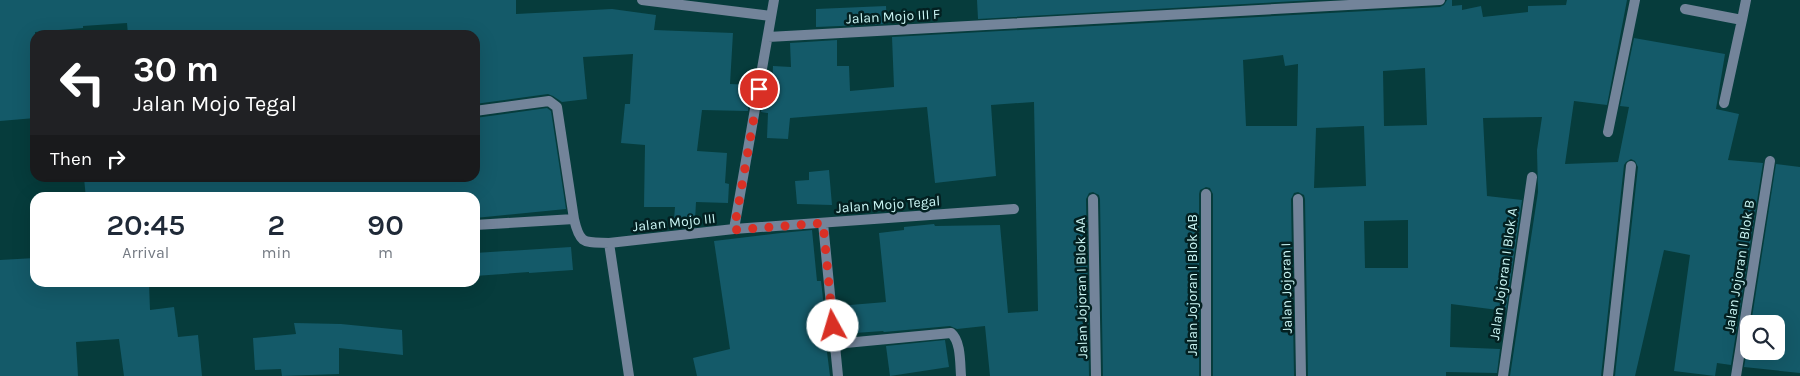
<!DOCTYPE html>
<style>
body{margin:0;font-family:Karla,sans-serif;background:#f6f6f7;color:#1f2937;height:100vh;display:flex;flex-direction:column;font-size:19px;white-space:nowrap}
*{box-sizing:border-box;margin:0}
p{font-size:16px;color:#747a83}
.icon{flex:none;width:28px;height:28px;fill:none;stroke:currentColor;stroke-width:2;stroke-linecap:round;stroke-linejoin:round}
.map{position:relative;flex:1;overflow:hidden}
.side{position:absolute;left:30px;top:192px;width:450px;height:95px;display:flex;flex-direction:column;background:#fff;border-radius:15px;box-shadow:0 5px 20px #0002}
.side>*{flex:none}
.banner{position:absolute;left:30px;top:30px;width:450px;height:152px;border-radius:15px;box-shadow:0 5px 20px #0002;background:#202124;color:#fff;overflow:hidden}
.fabs{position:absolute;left:1740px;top:315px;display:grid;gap:10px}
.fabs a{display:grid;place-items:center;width:45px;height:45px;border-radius:10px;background:#fff;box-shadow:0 5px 20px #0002;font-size:25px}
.pin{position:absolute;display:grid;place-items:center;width:42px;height:42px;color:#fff;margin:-21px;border:2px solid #fff;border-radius:50%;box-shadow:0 1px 5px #0007}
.me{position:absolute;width:55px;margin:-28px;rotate:354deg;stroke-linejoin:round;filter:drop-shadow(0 0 4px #0008)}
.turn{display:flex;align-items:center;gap:18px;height:105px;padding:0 20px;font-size:22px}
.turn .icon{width:65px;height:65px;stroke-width:2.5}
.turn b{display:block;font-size:35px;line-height:42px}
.then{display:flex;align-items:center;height:48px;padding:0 20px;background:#0003;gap:10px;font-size:19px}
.eta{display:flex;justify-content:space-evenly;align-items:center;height:85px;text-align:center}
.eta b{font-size:30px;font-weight:600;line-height:35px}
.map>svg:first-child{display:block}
.building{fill:#145a69;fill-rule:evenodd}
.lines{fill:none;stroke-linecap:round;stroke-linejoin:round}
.street{stroke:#73849a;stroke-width:10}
.route{stroke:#d93025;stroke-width:9;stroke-dasharray:0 16.2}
.labels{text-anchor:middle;stroke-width:5;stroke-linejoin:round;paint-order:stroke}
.street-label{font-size:14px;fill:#cbf6f5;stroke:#032021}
</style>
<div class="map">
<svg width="1800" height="376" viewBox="0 0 1800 376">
<rect width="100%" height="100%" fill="#063c3c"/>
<path class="building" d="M0 0H516V14L612 9 656 15 654 30 733 33 730 84 752 85 748 111 702 110 697 151 727 153 725 183 729 184 728 203 696 202 695 221 674 219 675 207H644L645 145 621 143 625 104H630L633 54 583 57 587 99 562 102 553 96 548 94 475 104V35H245V33L128 35 127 23 83 26V28L35 32V118L0 121Z
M977 0H1315L978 19Z
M1447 0H1452V6L1462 5V10L1481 6 1483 17 1528 12V6L1566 5 1567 0H1627L1607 105 1574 101 1565 164 1618 162 1629 107 1620 106 1634 38 1725 54 1716 109 1739 114 1728 160 1763 163 1731 365 1717 363 1715 376 1674 371 1690 255 1664 250 1635 376H1615L1638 167 1635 161 1631 159 1626 162 1624 165 1601 376H1510L1538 192 1537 150 1542 117 1483 118 1487 196 1522 200 1506 311 1451 304 1450 347 1500 349 1497 373 1446 372V376H1308L1305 199 1304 195 1298 192 1294 193 1291 199 1294 376H1213V194L1210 188 1206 187 1200 190 1199 194V376H1103L1100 199 1099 195 1093 192 1089 193 1086 199 1089 376H990L985 326 957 329 950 326 884 332 883 331 841 334 838 306 886 302 879 233 904 230V227L934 224 935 226 1000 225 1008 313 1038 311 1034 102 991 105 996 176 935 183 927 107 790 118 788 139 767 138 768 113 761 112 766 86 772 87 773 66 791 67 790 43 837 40V66H849L850 91 894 87 892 37 1440 7 1444 5ZM1283 55 1285 66 1298 64 1297 126H1246L1243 60ZM1425 68 1427 125 1384 126 1383 71ZM1364 126 1366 186 1314 188 1316 128ZM1408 220V268H1365L1364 221Z
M886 6 887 24 816 27V9Z
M547 108 551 111 566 209 475 218V198H86L84 178H338V181L364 178H475V118Z
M1776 164 1800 167V373L1744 367 1749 339V351H1776V324H1751Z
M829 170 832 205 797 204 795 181 809 180V172Z
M812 230 817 281H821L824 307 827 335 825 336 830 376H697L693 358 730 349 714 241 781 233Z
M571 247 573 270 529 273V272L475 276V253Z
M35 258V282H94L95 286 149 283 150 310 174 307 178 337 198 335 202 376H124L119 339 76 342 78 376H0V260Z
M294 323 341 324 402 330 403 355 339 348V374L282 376 281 369 255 370 253 338 296 334Z
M945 340 949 367 890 376 886 346Z"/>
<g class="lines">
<path class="street" d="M642 0 771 16
M1685 9 1742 20 1746 0
M768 37 1440 0
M1724 103 1742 20
M475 111 549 101 557 107 574 219
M1608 132 1635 0
M1093 199 1096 376
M1298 199 1301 376
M823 223 838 376
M475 225 574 219C580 245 584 242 609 243
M734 229 1014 209
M835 344 951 333C961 341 960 363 961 376
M629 376 609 243 734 229 774 0
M1206 376V194
M1503 376 1532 177
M1608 376 1631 166
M1736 376 1770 161"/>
</g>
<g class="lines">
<path class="route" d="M759 89 734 230 823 223 833 326"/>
</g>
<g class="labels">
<g class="street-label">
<text transform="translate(893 16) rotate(-3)" y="5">Jalan Mojo III F</text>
<text transform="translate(888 204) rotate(-4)" y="5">Jalan Mojo Tegal</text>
<text transform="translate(674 222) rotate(-6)" y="5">Jalan Mojo III</text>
<text transform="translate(1739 266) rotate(-81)" y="5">Jalan Jojoran I Blok B</text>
<text transform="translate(1503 274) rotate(-82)" y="5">Jalan Jojoran I Blok A</text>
<text transform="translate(1192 285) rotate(-90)" y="5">Jalan Jojoran I Blok AB</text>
<text transform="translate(1081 288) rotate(-91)" y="5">Jalan Jojoran I Blok AA</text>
<text transform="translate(1286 288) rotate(-91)" y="5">Jalan Jojoran I</text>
</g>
</g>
</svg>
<div class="fabs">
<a><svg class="icon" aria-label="search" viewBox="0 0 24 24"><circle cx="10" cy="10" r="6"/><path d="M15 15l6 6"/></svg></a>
</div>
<div class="pin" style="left:759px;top:89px;background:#d93025"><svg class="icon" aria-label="arrive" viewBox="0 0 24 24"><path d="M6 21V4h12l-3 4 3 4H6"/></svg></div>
<svg class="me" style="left:833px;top:326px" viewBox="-20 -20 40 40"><circle r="19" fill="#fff"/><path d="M0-13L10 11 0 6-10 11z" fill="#d93025"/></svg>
<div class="banner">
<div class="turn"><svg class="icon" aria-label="left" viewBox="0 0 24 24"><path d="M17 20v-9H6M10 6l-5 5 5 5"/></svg><div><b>30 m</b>Jalan Mojo Tegal</div></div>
<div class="then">Then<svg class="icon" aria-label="right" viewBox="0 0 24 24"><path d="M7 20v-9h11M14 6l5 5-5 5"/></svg></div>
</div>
<section class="side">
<div class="eta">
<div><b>20:45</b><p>Arrival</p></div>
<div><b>2</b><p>min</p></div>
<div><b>90</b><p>m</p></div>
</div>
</section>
</div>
